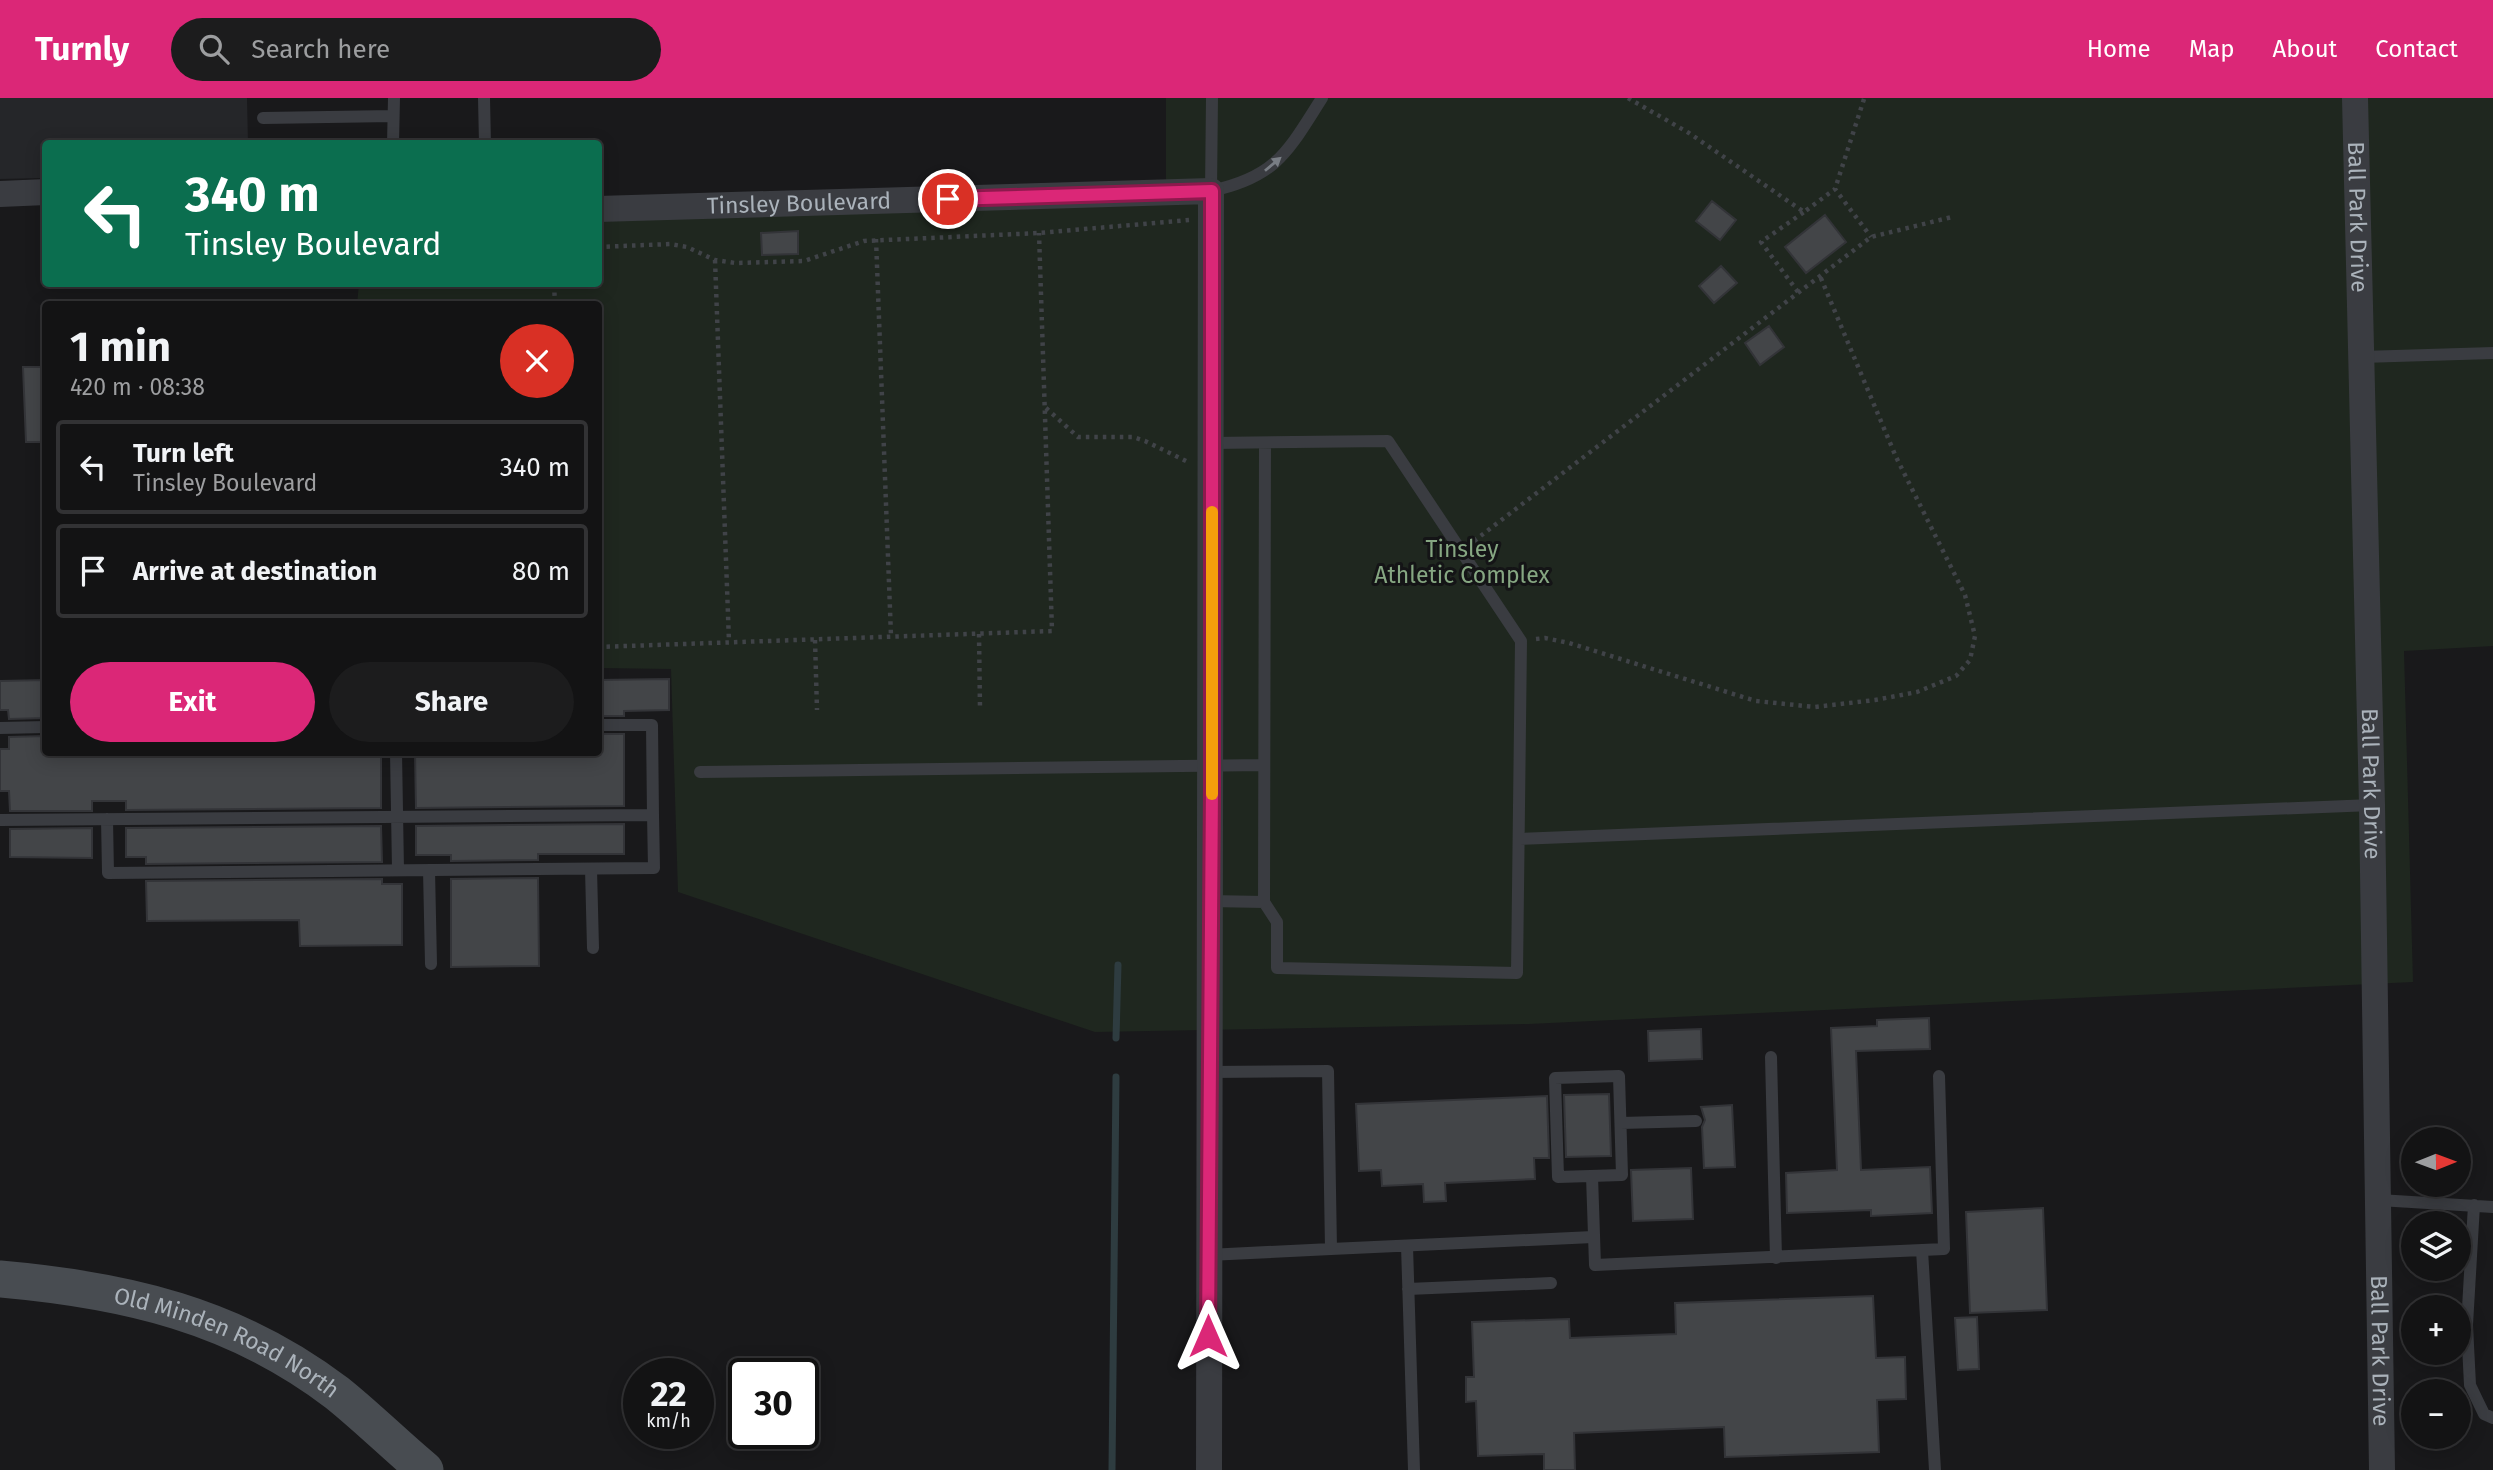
<!DOCTYPE html>
<meta charset="utf-8">
<style>
body{margin:0;font-family:"Fira Sans",sans-serif;background:#1c1c1d;color:#f1f3f6;height:100vh;display:flex;flex-direction:column;font-size:26px;white-space:nowrap}
*{box-sizing:border-box;margin:0}
p{font-size:23px;color:#9d9ea0}
.icon{flex:none;width:38px;height:38px;fill:none;stroke:currentColor;stroke-width:2;stroke-linecap:round;stroke-linejoin:round}
.map{position:relative;flex:1;overflow:hidden}
.side{position:absolute;left:42px;top:203px;width:560px;height:455px;display:flex;flex-direction:column;background:#131314;border-radius:7px;box-shadow:0 4px 18px #0003,0 0 0 2px #323234}
.side>*{flex:none}
.banner{position:absolute;left:42px;top:42px;width:560px;height:147px;border-radius:7px;box-shadow:0 4px 18px #0003,0 0 0 2px #323234;background:#0b6e4f;color:#fff;overflow:hidden}
.needle{width:46px;rotate:89deg}
.controls{position:absolute;left:2401px;top:1029px;display:grid;gap:14px}
.controls a{display:grid;place-items:center;width:70px;height:70px;border-radius:50%;background:#131314;box-shadow:0 4px 18px #0003,0 0 0 2px #323234;font-size:35px}
.speed{position:absolute;left:623px;top:1260px;display:flex;gap:14px;font-size:35px;font-weight:700;text-align:center}
.speed>*{display:grid;place-content:center;width:91px;height:91px;border-radius:50%;background:#131314;box-shadow:0 4px 18px #0003,0 0 0 2px #323234;line-height:1}
.speed small{font-size:18px;font-weight:400}
.speed .limit{border:4px solid #111;border-radius:10px;background:#fff;color:#111}
.pin{position:absolute;display:grid;place-items:center;width:60px;height:60px;color:#fff;margin:-30px;border:4px solid #fff;border-radius:50%;box-shadow:0 2px 7px #0007}
.me{position:absolute;width:77px;margin:-38px;rotate:0deg;stroke-linejoin:round;filter:drop-shadow(0 0 5px #0008)}
.turn{display:flex;align-items:center;gap:24px;height:147px;padding:0 28px;font-size:32px}
.turn .icon{width:91px;height:91px;stroke-width:2.5}
.turn b{display:block;font-size:49px;line-height:60px}
.round{display:grid;place-items:center;flex:none;width:74px;height:74px;border-radius:37px;background:#1c1c1d}
.summary{display:flex;align-items:center;justify-content:space-between;height:119px;padding:0 28px}
h1{font-size:42px;font-weight:700;line-height:52px}
.button{display:flex;gap:14px;margin-top:auto;padding:14px 28px}
.button a{flex:1;height:80px;border-radius:42px;background:#db2777;color:#fff;font-size:28px;font-weight:700;line-height:80px;text-align:center}
.button a+a{background:#1c1c1d;color:#f1f3f6}
ul{padding:0;list-style:none}
li{display:flex;align-items:center;gap:21px;height:94px;margin:0 14px 10px;padding:0 14px;border:4px solid #323234;border-radius:7px}
li div{flex:1}
li b{display:block;font-size:26px}
li em{font-style:normal}
header{display:flex;align-items:center;gap:42px;box-sizing:border-box;height:98px;padding:0 35px;background:#db2777;color:#fff}
header strong{font-size:33px}
nav{display:flex;gap:38px;margin-inline-start:auto;font-size:24px}
.search{width:490px;height:63px;background:#1c1c1d;display:flex;align-items:center;gap:18px;box-sizing:border-box;padding:0 24px;border-radius:38px;color:#9d9ea0;font-size:26px}
.map>svg:first-child{display:block}
.built{fill:#252629}
.green{fill:#1f271f}
.lines{fill:none;stroke-linecap:round;stroke-linejoin:round}
.stream{stroke:#2e3c40;stroke-width:7}
.building{fill:#434548;stroke:#333438;stroke-width:2}
.path{stroke:#404348;stroke-width:4.5;stroke-dasharray:3.5 5;stroke-linecap:butt}
.lane{stroke:#3a3c41;stroke-width:12}
.street{stroke:#3a3c41;stroke-width:26}
.secondary{stroke:#484c51;stroke-width:37}
.oneway{fill:#787d84}
.route-casing{stroke:#8e194d;stroke-width:18}
.route{stroke:#db2777;stroke-width:12}
.slow{stroke:#f59e0b;stroke-width:12}
.labels{text-anchor:middle;stroke-width:6;stroke-linejoin:round;paint-order:stroke}
.street-label{font-size:23px;fill:#abb3bb;stroke:#141416}
.park-label{font-size:23px;fill:#86a782;stroke:#141416}
</style>
<header>
<strong>Turnly</strong>
<div class="search"><svg class="icon" aria-label="search" viewBox="0 0 24 24"><circle cx="10" cy="10" r="6"/><path d="M15 15l6 6"/></svg>Search here</div>
<nav><a>Home</a><a>Map</a><a>About</a><a>Contact</a></nav>
</header>
<div class="map">
<svg width="2493" height="1372" viewBox="0 0 2493 1372">
<rect width="100%" height="100%" fill="#19191b"/>
<path class="built" d="M0 0H247L248 45 46 46 45 80 0 81Z"/>
<path class="green" d="M1166 0H2493V548L2404 553 2413 884 1529 926 1095 934 678 794 671 571 599 570 598 206H357L359 186H598L599 122 1166 106Z"/>
<g class="lines">
<path class="stream" d="M1116 940 1118 867
M1112 1372 1116 979"/>
</g>
<path class="building" d="M1712 103 1736 122 1720 142 1696 123Z
M1825 117 1846 144 1806 175 1785 149Z
M798 133V156L762 157 761 135Z
M1721 168 1737 185 1714 205 1699 188Z
M1769 228 1784 249 1760 267 1745 245Z
M23 269H46V344H26Z
M669 581V612L624 613V618H598V582Z
M46 582V620L9 621 8 612H0V583Z
M598 636H624V708L416 710 415 654H598Z
M46 638V654H381V710L126 712V703H92V713H10L9 693H0V651H9V639Z
M624 726V756H538V762L451 763V757H416V728Z
M381 728 382 764 146 766V759H126V730Z
M92 730V760L10 759V731Z
M538 780 539 868 451 869V781Z
M382 781V786H402V847L300 848 299 822 147 823 146 783Z
M1929 920 1930 951 1856 953 1861 1072 1930 1069 1932 1115 1871 1118V1112L1787 1115 1786 1075 1837 1072 1831 930 1877 928V922Z
M1701 931 1702 961 1649 963 1648 933Z
M1609 996 1611 1058 1566 1059 1564 997Z
M1547 998 1549 1060H1534L1535 1081 1445 1085 1446 1103 1424 1104 1423 1086 1382 1088 1381 1072 1359 1073 1356 1006Z
M1732 1007 1735 1069 1704 1070 1702 1029 1705 1022 1701 1009Z
M1691 1070 1693 1121 1633 1123 1631 1072Z
M2043 1110 2047 1212 1970 1215 1966 1114Z
M1873 1198 1876 1260 1905 1259 1906 1301 1877 1302 1879 1354 1725 1359 1724 1329 1574 1335 1575 1372H1544V1356L1478 1358 1476 1303 1466 1304V1279H1474L1472 1224 1569 1221 1570 1240 1676 1236 1675 1205Z
M1977 1219 1979 1271 1958 1272 1955 1220Z"/>
<g class="lines">
<path class="path" d="M1628 0 1689 35 1804 114 1835 91
M1864 1 1835 91 1871 139
M876 141 891 538
M598 149 670 146 687 149 715 162 735 165 804 163 864 143 1039 135 1189 122
M715 162 729 544
M554 186 555 206
M1798 194 1761 144 1804 114
M1046 310 1078 339H1133L1145 343 1188 364
M1474 443 1871 139 1952 119
M979 536 980 611
M1536 541 1545 540 1569 545 1756 603 1815 609 1875 602 1917 594 1956 578 1970 562 1975 538 1965 497 1896 359 1820 178
M815 542 817 612
M598 549 1052 533 1039 135"/>
<path class="lane" d="M484 0 485 46
M1212 0 1211 93C1277 79 1288 53 1322 0
M263 20 393 18
M393 46 394 0
M2362 259 2493 255
M1212 345 1388 343 1521 543 1517 875 1277 870V824L1264 804 1265 345
M0 630 46 629
M396 654 398 772
M700 674 1264 667
M107 721 108 775 654 770 653 717
M0 722 653 717 652 627H598
M1520 741 2372 707
M591 771 593 850
M429 772 431 866
M1210 803 1264 804
M1771 959 1776 1160
M1619 978 1622 1077 1558 1079 1555 980Z
M1621 1025 1696 1023
M1592 1078 1595 1167 1922 1152 1935 1372
M2379 1102 2493 1109
M2474 1107 2467 1227 2470 1287 2484 1316 2493 1320
M1407 1148 1414 1372
M1331 1151 1593 1139
M1922 1152 1944 1151 1939 978
M1208 1157 1331 1151 1328 973 1209 974
M1408 1191 1551 1185"/>
<g class="street">
<path id="s1" d="M2355 0 2372 707 2382 1372"/>
<path d="M0 96 46 94"/>
<path id="s2" d="M598 111 1211 93 1209 1372"/>
</g>
<path class="secondary" id="s3" d="M0 1181C125 1192 235 1217 337 1295 367 1319 395 1347 425 1372"/>
</g>
<defs><path id="oneway-solid" d="M-6-.8H1V-3.2L6.5 0L1 3.2V.8H-6Z" transform="scale(1.75)"/></defs>
<use class="oneway" href="#oneway-solid" transform="translate(1273 66) rotate(-40)"/>
<g class="lines">
<g class="route-casing">
<path id="route" d="M948 101 1212 93V688L1208 1238"/>
</g>
<use href="#route" class="route"/>
<path class="slow" d="M1212 696V414"/>
</g>
<g class="labels">
<g class="street-label">
<text dy="8" stroke="none"><textPath href="#s2" startOffset="201">Tinsley Boulevard</textPath></text>
<text dy="8" stroke="none"><textPath href="#s1" startOffset="119">Ball Park Drive</textPath></text>
<text dy="8" stroke="none"><textPath href="#s1" startOffset="686">Ball Park Drive</textPath></text>
<text dy="8" stroke="none"><textPath href="#s3" startOffset="238">Old Minden Road North</textPath></text>
<text dy="8" stroke="none"><textPath href="#s1" startOffset="1253">Ball Park Drive</textPath></text>
</g>
<g class="park-label">
<text x="1462" y="459">Tinsley<tspan x="1462" dy="26">Athletic Complex</tspan></text>
</g>
</g>
</svg>
<div class="controls">
<a><svg class="needle" viewBox="-14 -14 28 28"><path d="M0-13l5 13h-10z" fill="#e53935"/><path d="M0 13l5-13h-10z" fill="#9d9ea0"/></svg></a>
<a><svg class="icon" aria-label="layers" viewBox="0 0 24 24"><path d="M12 4l9 5-9 5-9-5zM3 14l9 5 9-5"/></svg></a>
<a>+</a>
<a>−</a>
</div>
<div class="speed"><div>22<small>km/h</small></div><div class="limit">30</div></div>
<div class="pin" style="left:948px;top:101px;background:#d93025"><svg class="icon" aria-label="arrive" viewBox="0 0 24 24"><path d="M6 21V4h12l-3 4 3 4H6"/></svg></div>
<svg class="me" style="left:1208px;top:1238px" viewBox="-20 -20 40 40"><path d="M0-17L14 15 0 8-14 15z" fill="#db2777" stroke="#fff" stroke-width="4"/></svg>
<div class="banner">
<div class="turn"><svg class="icon" aria-label="left" viewBox="0 0 24 24"><path d="M17 20v-9H6M10 6l-5 5 5 5"/></svg><div><b>340 m</b>Tinsley Boulevard</div></div>
</div>
<section class="side">
<div class="summary"><div><h1>1 min</h1><p>420 m · 08:38</p></div><a class="round" style="background:#d93025;color:#fff"><svg class="icon" aria-label="close" viewBox="0 0 24 24"><path d="M6 6l12 12M18 6L6 18"/></svg></a></div>
<ul>
<li><svg class="icon" aria-label="left" viewBox="0 0 24 24"><path d="M17 20v-9H6M10 6l-5 5 5 5"/></svg><div><b>Turn left</b><p>Tinsley Boulevard</p></div><em>340 m</em></li>
<li><svg class="icon" aria-label="arrive" viewBox="0 0 24 24"><path d="M6 21V4h12l-3 4 3 4H6"/></svg><div><b>Arrive at destination</b></div><em>80 m</em></li>
</ul>
<div class="button"><a>Exit</a><a>Share</a></div>
</section>
</div>
